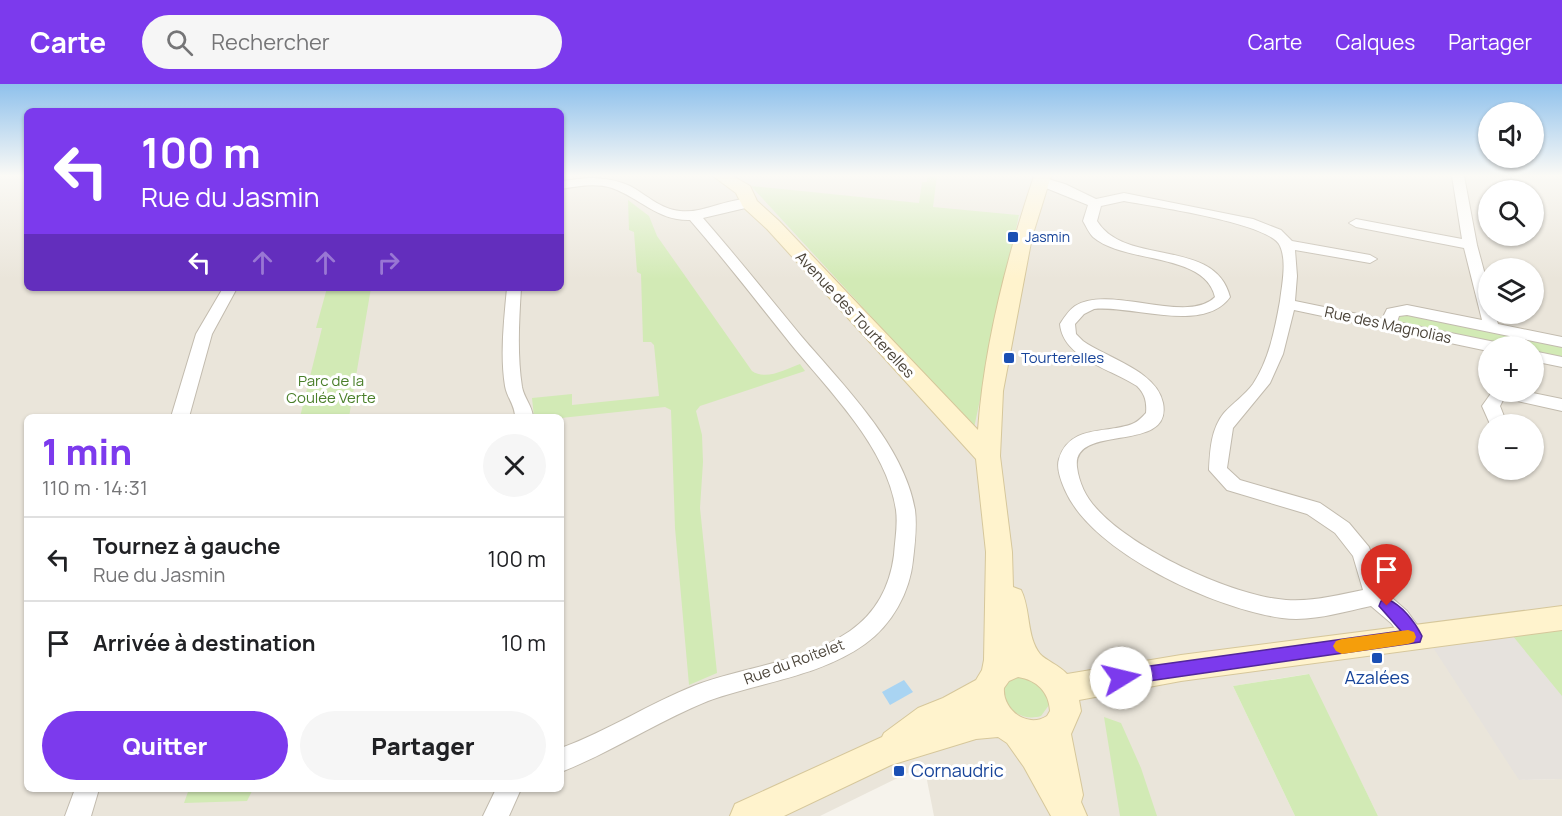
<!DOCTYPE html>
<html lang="fr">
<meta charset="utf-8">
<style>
body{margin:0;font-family:Manrope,sans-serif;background:#f6f6f6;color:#202124;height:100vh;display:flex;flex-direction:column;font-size:22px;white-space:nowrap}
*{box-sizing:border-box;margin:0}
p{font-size:20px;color:#757577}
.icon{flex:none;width:33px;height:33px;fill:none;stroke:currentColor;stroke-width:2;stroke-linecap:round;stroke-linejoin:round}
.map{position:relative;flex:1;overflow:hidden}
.side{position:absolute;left:24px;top:330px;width:540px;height:378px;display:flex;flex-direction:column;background:#fff;border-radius:9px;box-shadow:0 2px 4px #0004}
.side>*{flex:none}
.hud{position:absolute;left:24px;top:24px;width:540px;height:183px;border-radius:9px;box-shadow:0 2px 4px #0004;background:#7c3aed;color:#fff;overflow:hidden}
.controls{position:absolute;left:1478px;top:18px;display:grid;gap:12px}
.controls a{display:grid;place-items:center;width:66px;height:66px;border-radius:50%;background:#fff;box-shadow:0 2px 4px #0004;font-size:30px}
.pin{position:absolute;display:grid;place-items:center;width:51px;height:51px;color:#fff;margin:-62px -26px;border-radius:50% 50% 50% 0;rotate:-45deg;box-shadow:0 0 6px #0007}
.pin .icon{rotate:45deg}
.me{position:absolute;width:66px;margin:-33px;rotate:81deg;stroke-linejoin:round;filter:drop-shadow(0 0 4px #0008)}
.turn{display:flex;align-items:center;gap:21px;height:126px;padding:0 18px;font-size:27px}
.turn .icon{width:78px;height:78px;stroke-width:2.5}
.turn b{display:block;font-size:42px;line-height:51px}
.lanes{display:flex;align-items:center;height:57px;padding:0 18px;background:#0003;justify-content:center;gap:30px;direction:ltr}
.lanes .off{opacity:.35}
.round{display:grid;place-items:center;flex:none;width:63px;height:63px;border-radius:32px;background:#f6f6f6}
.summary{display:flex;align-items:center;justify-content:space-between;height:102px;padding:0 18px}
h1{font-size:36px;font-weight:800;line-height:45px;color:#7c3aed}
.primary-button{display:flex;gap:12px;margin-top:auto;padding:12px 18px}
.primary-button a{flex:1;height:69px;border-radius:36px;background:#7c3aed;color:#fff;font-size:24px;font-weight:800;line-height:69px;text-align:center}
.primary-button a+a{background:#f6f6f6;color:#202124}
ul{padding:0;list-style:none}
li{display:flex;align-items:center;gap:18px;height:84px;padding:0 18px;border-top:2px solid #e0e0e0}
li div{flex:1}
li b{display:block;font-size:22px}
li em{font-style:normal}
header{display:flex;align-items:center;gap:36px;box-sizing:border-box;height:84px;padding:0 30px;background:#7c3aed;color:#fff}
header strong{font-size:28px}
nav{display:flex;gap:33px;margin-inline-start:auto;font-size:21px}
.search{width:420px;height:54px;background:#f6f6f6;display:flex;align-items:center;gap:15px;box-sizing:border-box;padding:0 21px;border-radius:33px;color:#757577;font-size:22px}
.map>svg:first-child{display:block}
.residential{fill:#eae5da;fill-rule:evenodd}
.industrial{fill:#e6e2dd}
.green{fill:#d2eab5}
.water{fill:#a9d4f2}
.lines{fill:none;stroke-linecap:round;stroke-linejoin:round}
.street-casing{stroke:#c2bbae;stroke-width:2}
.secondary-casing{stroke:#d6c79b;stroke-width:2}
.street{fill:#fff;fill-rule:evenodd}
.secondary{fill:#fff3cd;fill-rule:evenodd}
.route{fill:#7c3aed;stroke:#51269a;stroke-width:1.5}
.slow{fill:#f59e0b}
.transit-dot{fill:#1a4fb4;stroke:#fff;stroke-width:2}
.labels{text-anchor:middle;stroke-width:6;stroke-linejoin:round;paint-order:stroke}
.far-transit-label{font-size:14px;fill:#164399;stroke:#fff;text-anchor:start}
.street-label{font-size:15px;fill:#4b4439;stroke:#fff}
.transit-label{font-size:15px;fill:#164399;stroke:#fff;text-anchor:start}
.park-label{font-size:15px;fill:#4a7f2a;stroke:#fff}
.near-transit-label{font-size:18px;fill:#164399;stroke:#fff}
</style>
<header>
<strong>Carte</strong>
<div class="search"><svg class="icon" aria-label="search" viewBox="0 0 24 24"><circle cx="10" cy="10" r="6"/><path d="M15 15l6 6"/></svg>Rechercher</div>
<nav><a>Carte</a><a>Calques</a><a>Partager</a></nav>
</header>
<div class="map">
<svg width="1562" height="732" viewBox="0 0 1562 732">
<rect width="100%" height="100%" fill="#f6f3ec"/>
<path class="residential" d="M0 92H27V204H561V92H1562V545L1519 696 1562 695V732H1378L1308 590 1233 602 1295 732H934L924 681 820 732H0ZM1488 106H1533V152H1488ZM1488 184H1533V230H1488ZM1488 262H1533V308H1488ZM27 333H561V705H27ZM1488 340H1533V386H1488Z"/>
<path class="industrial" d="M1562 545V695L1519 696 1432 562Z"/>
<path class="green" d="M927 92H937L933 123 1019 131 974 344 751 102 919 119 922 98H927Z
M628 116 649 132 657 152 752 287C766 297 786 285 800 280L805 287 700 322 696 327 702 351 703 378 700 424 717 589 689 601 675 444 671 326 665 323 561 334 534 333 532 314 572 310V321L659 312 654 261 651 258H643L641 190 637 188 634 148 629 146Z
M327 204H371L349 333H300L322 244H316Z
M1404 229 1562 262V276L1533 270V262H1499L1410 244 1399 238 1398 231Z
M1562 545V612L1512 551Z
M1309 590 1378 732H1295L1233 602Z
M1024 592 1046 605 1049 621 1041 632C1008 642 985 596 1024 592Z
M1104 633 1121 639 1141 684 1157 732H1120Z
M189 705H253L247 717 184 719Z"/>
<path class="water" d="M904 596 913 608 890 621 882 608Z"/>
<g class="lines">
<g class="street-casing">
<path id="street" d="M1452 92H1464L1477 161 1488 202V230H1495L1498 240 1562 253V263L1407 231 1399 232 1397 238 1495 258 1497 262H1488V267L1294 226 1283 270 1270 299 1233 344 1227 384 1240 396 1320 419 1349 439 1369 463 1384 507 1407 527 1425 552 1422 559 1414 561 1406 559 1391 539 1371 522C1342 528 1312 538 1282 534 1216 525 1092 469 1065 406 1061 397 1056 384 1059 375 1070 340 1106 350 1132 340 1138 338 1142 333 1146 329 1147 318 1145 310 1137 302 1112 285 1063 275 1060 240 1064 234 1068 227 1075 222 1109 200 1188 241 1215 213 1205 168 1124 180 1093 153 1089 149 1086 142 1083 137L1088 121 1036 100 1035 97 1036 94 1041 93 1065 100 1096 115 1124 109 1253 135 1281 146 1292 157 1370 171 1377 175 1370 179 1295 166 1297 192 1295 217 1382 235 1387 225 1407 221 1482 236 1464 164 1356 143 1349 139 1356 135 1462 155ZM1124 117C1151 122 1271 139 1280 162 1287 177 1282 201 1280 217 1275 245 1269 276 1253 300 1245 311 1233 319 1224 329 1211 345 1210 366 1209 386L1227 406 1307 430 1335 449 1353 472 1363 506C1338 511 1312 518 1286 516 1232 512 1132 465 1096 424 1086 413 1079 399 1077 383 1072 338 1173 371 1163 319 1157 287 1107 274 1083 257L1076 250 1075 240 1084 230 1094 225C1132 221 1204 250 1230 213 1215 153 1125 183 1097 137L1101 122Z
M588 94C603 94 617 96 630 102 647 111 660 125 680 127 705 130 732 111 754 116L756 119 754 122 703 134C737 173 769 213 802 253 843 301 904 361 915 426 917 442 915 459 913 476 910 508 892 541 865 560 819 593 760 598 708 617 658 637 612 668 561 688V664C608 647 650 619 696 601 747 582 805 578 850 547 876 529 890 502 894 471 895 456 898 441 896 426 887 363 828 306 790 259 757 218 725 176 690 136 658 137 640 114 612 104 596 99 578 102 561 105V97Z
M223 204H237L212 250 189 333H171L196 250Z
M507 204H521C519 236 517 271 522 303 524 314 532 321 533 333H515C515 321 507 314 505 302 500 271 504 236 507 204Z
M1533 267 1562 273V283L1533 277Z
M1492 308H1528L1562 315V327L1513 316H1503L1500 322 1507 340H1490L1482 322Z
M75 705H99L91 732H65Z
M496 705H521L509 732H483Z"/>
</g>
<g class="secondary-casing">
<path id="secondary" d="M713 92H733L750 102 757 117 779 137 978 346C984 262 1007 173 1034 92H1051L1032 153 1003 307 1000 372 1012 468 1013 503 1021 506C1031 526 1026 552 1040 570 1045 576 1059 581 1067 590L1181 571 1562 522V546L1181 597 1079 616 1081 627 1071 650 1083 711 1081 718 1087 732H1051L1024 683 1007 659 998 653 976 655 891 681 784 732H730L735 720 882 653 884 649 918 624 943 614 976 596 982 586 984 576 986 468 976 375 767 145 743 123 736 109ZM1018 593C1037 596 1049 608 1050 627L1047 632C1027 645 1002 625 1004 604L1009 597Z"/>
</g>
<use href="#street" class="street"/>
<use href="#secondary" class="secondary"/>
</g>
<linearGradient id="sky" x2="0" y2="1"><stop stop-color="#8fc1ec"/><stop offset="0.47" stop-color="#fbfaf6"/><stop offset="1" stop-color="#fbfaf6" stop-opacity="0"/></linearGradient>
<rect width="1562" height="195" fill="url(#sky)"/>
<path class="route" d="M1387 515C1402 521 1415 538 1422 552L1420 558 1121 601 1115 599 1113 594 1115 588 1121 586 1401 547 1379 522 1381 517Z"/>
<path class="slow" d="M1408 546 1414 548 1416 553 1414 558 1408 560 1342 570 1336 567 1333 562 1336 557 1342 555Z"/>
<g class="transit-dot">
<rect x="1007" y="147" width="12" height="12" rx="3"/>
<rect x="1003" y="268" width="12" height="12" rx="3"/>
<rect x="1371" y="568" width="12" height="12" rx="3"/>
<rect x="893" y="681" width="12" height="12" rx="3"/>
</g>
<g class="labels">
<g class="far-transit-label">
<text x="1025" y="158">Jasmin</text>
</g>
<g class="street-label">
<text transform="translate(855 231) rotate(47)" y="5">Avenue des Tourterelles</text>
<text transform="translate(1388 241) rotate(12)" y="5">Rue des Magnolias</text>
<text transform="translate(794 578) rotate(-20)" y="5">Rue du Roitelet</text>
</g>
<g class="transit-label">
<text x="1021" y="279">Tourterelles</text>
</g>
<g class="park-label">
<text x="331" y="302">Parc de la<tspan x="331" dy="17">Coulée Verte</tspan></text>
</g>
<g class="near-transit-label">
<text x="1377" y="600">Azalées</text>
<text x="911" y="693" text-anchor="start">Cornaudric</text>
</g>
</g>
</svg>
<div class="controls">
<a><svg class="icon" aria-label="sound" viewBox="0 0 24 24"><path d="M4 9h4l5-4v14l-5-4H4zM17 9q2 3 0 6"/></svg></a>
<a><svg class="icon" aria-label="search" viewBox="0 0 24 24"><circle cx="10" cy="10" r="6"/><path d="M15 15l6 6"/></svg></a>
<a><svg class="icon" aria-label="layers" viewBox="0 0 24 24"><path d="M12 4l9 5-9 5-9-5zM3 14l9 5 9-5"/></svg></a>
<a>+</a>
<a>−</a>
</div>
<div class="pin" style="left:1387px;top:522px;background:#d93025"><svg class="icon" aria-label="arrive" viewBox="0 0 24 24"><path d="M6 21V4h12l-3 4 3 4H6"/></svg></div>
<svg class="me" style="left:1121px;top:594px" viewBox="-20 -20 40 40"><circle r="19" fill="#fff"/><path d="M0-13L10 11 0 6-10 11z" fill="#7c3aed"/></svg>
<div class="hud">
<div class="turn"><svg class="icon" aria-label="left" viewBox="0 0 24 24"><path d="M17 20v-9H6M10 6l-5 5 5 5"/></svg><div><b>100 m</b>Rue du Jasmin</div></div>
<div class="lanes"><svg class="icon" aria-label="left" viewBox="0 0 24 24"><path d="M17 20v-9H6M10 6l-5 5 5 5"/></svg><svg class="icon off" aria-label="ahead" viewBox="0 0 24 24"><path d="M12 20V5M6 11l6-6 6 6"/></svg><svg class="icon off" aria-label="ahead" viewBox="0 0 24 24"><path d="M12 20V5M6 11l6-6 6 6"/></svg><svg class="icon off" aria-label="right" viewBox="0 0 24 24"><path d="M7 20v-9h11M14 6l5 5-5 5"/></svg></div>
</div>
<section class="side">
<div class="summary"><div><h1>1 min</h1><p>110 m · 14:31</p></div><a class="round"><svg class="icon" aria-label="close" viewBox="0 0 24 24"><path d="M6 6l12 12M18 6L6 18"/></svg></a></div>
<ul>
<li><svg class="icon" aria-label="left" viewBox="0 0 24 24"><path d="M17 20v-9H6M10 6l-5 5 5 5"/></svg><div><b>Tournez à gauche</b><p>Rue du Jasmin</p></div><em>100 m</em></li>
<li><svg class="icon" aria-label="arrive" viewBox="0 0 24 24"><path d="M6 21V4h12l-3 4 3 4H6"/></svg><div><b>Arrivée à destination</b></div><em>10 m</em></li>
</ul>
<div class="primary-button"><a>Quitter</a><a>Partager</a></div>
</section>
</div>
